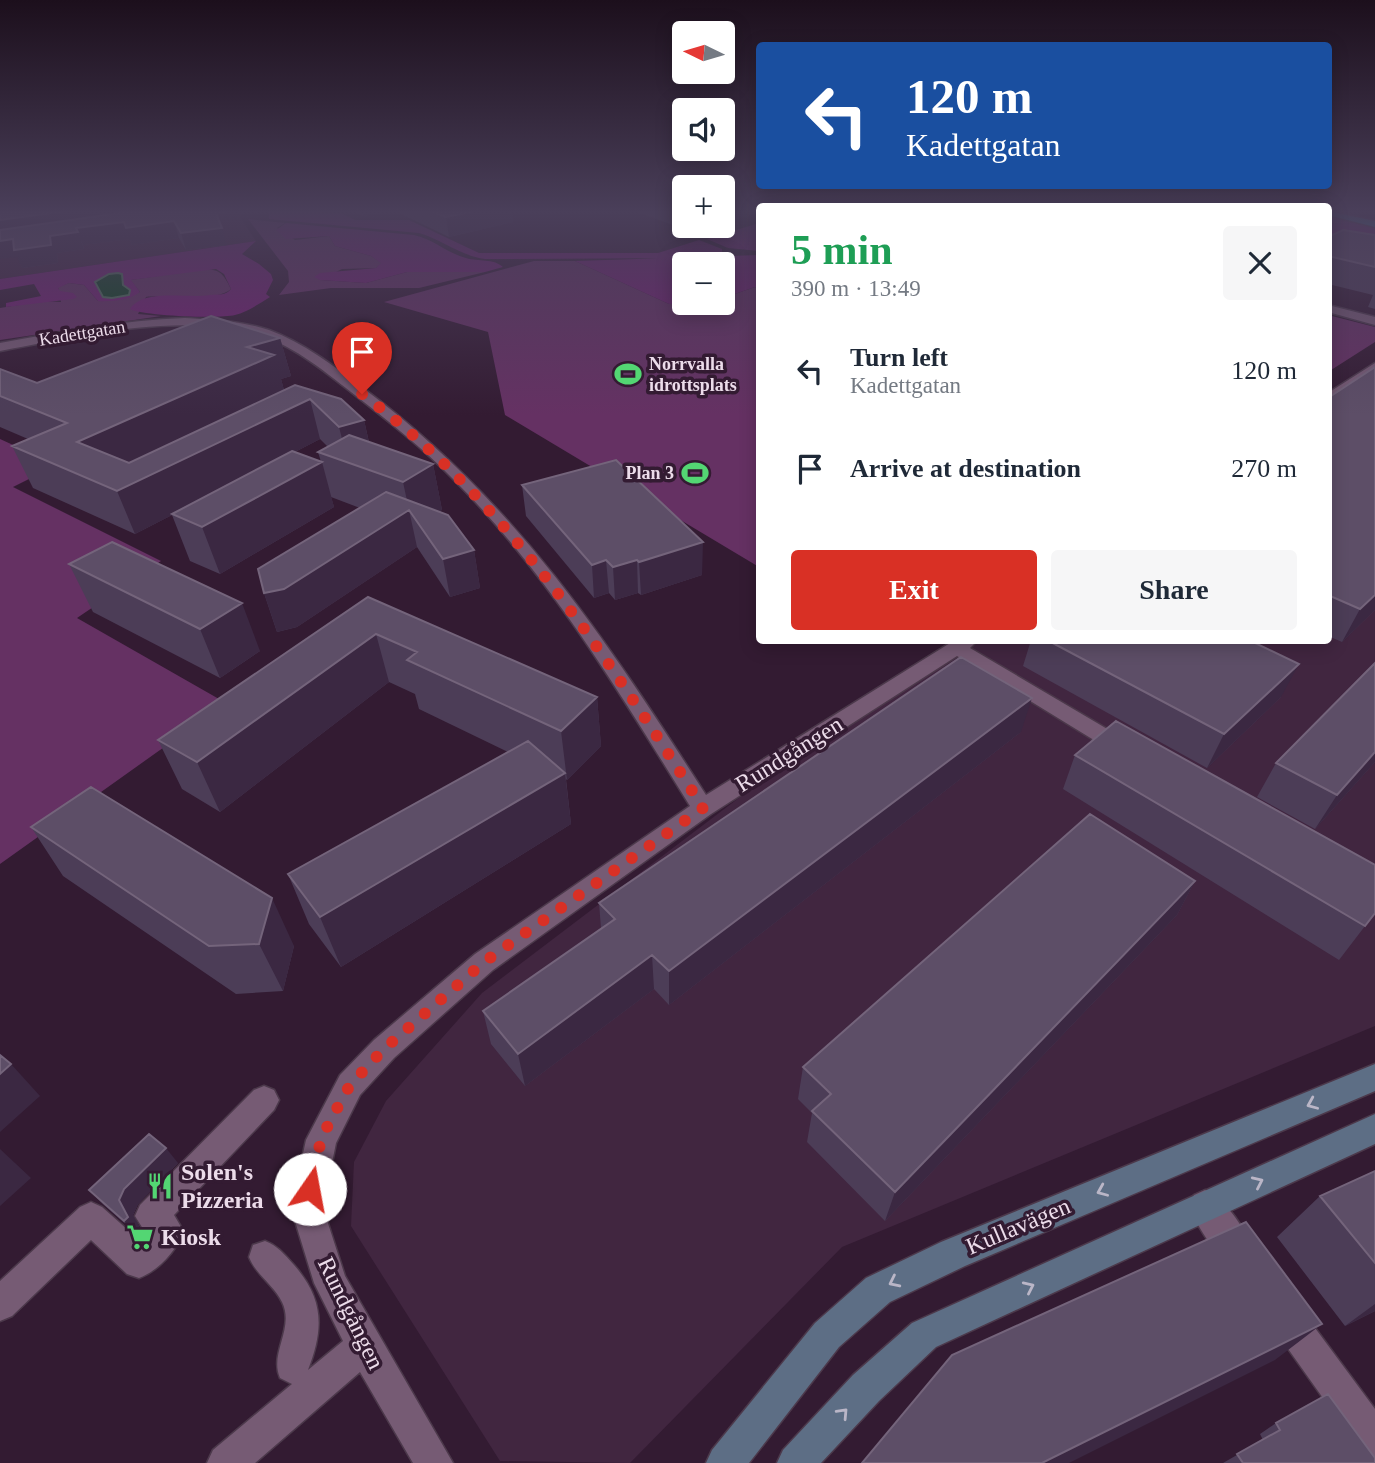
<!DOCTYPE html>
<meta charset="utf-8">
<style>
body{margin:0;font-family:"Times New Roman",serif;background:#f6f6f7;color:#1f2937;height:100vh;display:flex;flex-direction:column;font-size:26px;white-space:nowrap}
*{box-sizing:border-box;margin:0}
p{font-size:23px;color:#747a83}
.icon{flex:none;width:38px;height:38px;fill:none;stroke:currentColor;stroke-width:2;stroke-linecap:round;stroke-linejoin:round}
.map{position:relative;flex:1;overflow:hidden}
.drawer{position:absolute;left:756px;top:203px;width:576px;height:441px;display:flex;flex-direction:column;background:#fff;border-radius:7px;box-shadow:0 4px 18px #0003}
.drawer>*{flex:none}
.hud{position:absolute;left:756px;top:42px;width:576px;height:147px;border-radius:7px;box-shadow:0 4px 18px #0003;background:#1a4fa0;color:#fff;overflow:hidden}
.needle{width:46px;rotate:275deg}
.tools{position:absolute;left:672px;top:21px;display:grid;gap:14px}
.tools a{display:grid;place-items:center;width:63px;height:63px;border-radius:7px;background:#fff;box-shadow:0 4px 18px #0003;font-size:35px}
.pin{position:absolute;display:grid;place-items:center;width:60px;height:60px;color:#fff;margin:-72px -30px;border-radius:50% 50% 50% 0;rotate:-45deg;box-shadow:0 0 7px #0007}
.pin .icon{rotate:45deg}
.me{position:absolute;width:77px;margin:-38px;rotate:12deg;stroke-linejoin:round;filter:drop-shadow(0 0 5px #0008)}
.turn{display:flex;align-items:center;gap:24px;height:147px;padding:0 35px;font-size:32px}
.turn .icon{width:91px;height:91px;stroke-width:2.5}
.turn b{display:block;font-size:49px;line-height:60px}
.round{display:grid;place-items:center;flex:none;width:74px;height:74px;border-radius:7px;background:#f6f6f7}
.headline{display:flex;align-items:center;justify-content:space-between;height:119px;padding:0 35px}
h1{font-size:42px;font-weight:800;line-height:52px;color:#1e9e55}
.action{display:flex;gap:14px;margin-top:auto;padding:14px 35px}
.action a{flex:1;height:80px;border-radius:7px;background:#d93025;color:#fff;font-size:28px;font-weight:800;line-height:80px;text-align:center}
.action a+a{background:#f6f6f7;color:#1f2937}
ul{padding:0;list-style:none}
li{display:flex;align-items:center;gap:21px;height:98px;padding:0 35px}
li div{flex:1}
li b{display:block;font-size:26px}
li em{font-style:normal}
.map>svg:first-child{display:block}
.built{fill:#412640}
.green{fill:#653163}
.forest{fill:#731f72}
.water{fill:#06441a;stroke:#4b7258;stroke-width:2}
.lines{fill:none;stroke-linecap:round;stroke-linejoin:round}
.street-casing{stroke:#4c394b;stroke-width:3}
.secondary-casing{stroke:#4c394b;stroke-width:3}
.highway-casing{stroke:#4c394b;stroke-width:3}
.street{fill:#765b74;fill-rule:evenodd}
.secondary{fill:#5d6e85;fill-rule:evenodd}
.highway{fill:#229cac;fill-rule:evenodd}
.wall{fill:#4c3d57;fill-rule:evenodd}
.shaded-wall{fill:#3b2842}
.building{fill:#5d4e67;stroke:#74647b;stroke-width:2}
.oneway{stroke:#bab6c7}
.route{stroke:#d93025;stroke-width:12;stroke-dasharray:0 21.6}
.labels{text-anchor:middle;stroke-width:7;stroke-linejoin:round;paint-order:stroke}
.far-street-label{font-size:18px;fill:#ecdcea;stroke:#331b32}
.far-poi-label{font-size:18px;font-weight:bold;fill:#ecdcea;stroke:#331b32;text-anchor:start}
.near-street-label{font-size:24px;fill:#ecdcea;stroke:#331b32}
.near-poi-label{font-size:24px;font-weight:bold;fill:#ecdcea;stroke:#331b32;text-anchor:start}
</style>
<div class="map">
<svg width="1375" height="1463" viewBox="0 0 1375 1463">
<rect width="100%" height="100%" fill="#331b32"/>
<path class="built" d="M0 211H247L239 216 256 241 0 279Z
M1375 375V1026L842 1247 630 1463 500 1461 351 1226 354 1162 386 1101 482 993 740 797 981 641 1328 640V406Z"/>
<path class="green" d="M248 219 285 223 277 228 295 240 329 236 335 246 371 256 382 263 376 268 342 269 320 280 366 283 407 272H485L419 288H331L279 295 289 282 288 271Z
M534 261H575L669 304 723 303V298L755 287 759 289V567L505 415 488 332 384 302Z
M202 269C220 269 223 273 231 289 216 303 166 294 146 297L138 314 161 316 0 340V308L42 301 61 302 58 287 69 283 84 285 98 301 140 292 130 280C155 277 177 272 202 269Z
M1328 315 1375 327V342L1328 372Z
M0 439 57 465 13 487 161 561 77 618 226 703 0 864Z"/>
<path class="forest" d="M269 211 341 213 355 220H409L479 253H658L699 240 722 249V253L690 258 485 259C461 256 443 240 419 233L269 219Z
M1328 215 1375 227V250L1328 245Z
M286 223 414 235C433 239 447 253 466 258 479 262 493 258 503 267L485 272H407L366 283 320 280 314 277 320 273 376 268 381 263 371 256 335 246 329 236 286 239 276 230Z
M759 223V251L728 248 707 239Z
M256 241 242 254 259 264 271 274 273 280 266 294 270 297C259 304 247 312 235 315 220 319 143 316 130 309 144 288 186 299 210 295 219 294 225 296 231 289L224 274 216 269 131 280 140 292C130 300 111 302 98 301L84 285 69 283 58 288 60 291 73 293 77 297 73 299 6 307V303L41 296 34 284 0 290V279Z
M759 255V289L755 287 723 298V264H684V303H709L669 304 575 261Z"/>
<path class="water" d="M118 273 122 274 123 285 130 290 129 295 112 298 103 297 95 282 109 274Z"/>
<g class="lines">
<g class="street-casing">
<path id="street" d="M208 211H232L189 219 184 216Z
M1328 305 1375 317V325L1328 312Z
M185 318C213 320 242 321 269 330 304 343 334 366 363 388 516 502 605 638 706 795L955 640H978L970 648 1131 743 1134 748 1131 753 1123 755 1115 753 957 656 711 814 493 970 394 1058 360 1095 336 1143 323 1208 345 1276 453 1463H413L360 1372 255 1463H207L213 1450 292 1384 280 1378C269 1353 295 1328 282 1302 274 1285 256 1275 249 1257L253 1245 265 1241C278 1246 284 1254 294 1265 324 1299 324 1329 308 1370L343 1341 314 1283 291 1208 306 1140 340 1075 374 1040 475 954 690 806C619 692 550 576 455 481 423 448 387 420 351 392 319 367 286 340 246 331 165 315 80 336 0 351V343C62 332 122 320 185 318Z
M1375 363V373L1328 403V393Z
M264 1086 274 1090 279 1100 274 1110 174 1215 184 1232C176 1251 158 1271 139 1278L127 1274 91 1240 12 1316 0 1321V1281L80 1207 91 1202 102 1207 138 1239 145 1232 135 1216 140 1205 254 1090Z
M1205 1190C1227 1199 1247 1233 1256 1254L1252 1266 1240 1270C1218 1261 1198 1228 1189 1206L1194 1195Z
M1286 1300 1298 1305 1375 1409V1458L1362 1453 1274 1329 1269 1317 1274 1305Z"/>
</g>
<g class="secondary-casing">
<path id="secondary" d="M1375 1064V1091L965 1266 890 1302 839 1347 749 1463H706L712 1450 815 1323 866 1278 941 1242Z
M1375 1114V1144L936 1347 879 1401 821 1463H777L783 1450 853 1375 912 1323Z"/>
</g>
<g class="highway-casing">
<path id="highway" d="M1328 211 1375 221V227L1328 215Z"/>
</g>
<use href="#street" class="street"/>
<use href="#secondary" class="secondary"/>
<use href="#highway" class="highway"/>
</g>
<path class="wall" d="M0 211H215L227 245 186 250 179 238 132 245 130 239 83 245 84 249 57 253 58 263 22 268Z
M352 211H394L363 216Z
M395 211H512L513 222 449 237Z
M635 211H684V226H714L692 232Z
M1375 235V309L1368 307 1373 295 1328 284V237Z
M211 316 280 338 291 376 281 379 284 390 295 385 341 399 364 420 369 442 433 464 442 510 439 511 448 515 474 550 480 588 450 597 417 547 297 627 277 632 264 593 258 569 360 508 331 497 334 507 220 574 190 561 172 515 135 534 33 488 12 446 28 439 0 427V369L37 383ZM320 439 328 447 318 452 321 462 295 452Z
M1328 398 1375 610 1342 642 1328 636Z
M522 485 702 575 641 595 638 593 615 600 609 593 594 598 526 516Z
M69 564 260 651 220 678 93 612Z
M368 597 597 697 601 746 567 780 566 779 571 824 341 967 309 924 288 874 508 752 419 709 415 694 389 682 220 812 182 789 158 740Z
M1031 640H1249L1281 697 1207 768 1023 666Z
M1021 732 669 1005 654 989 525 1086 491 1044 483 1011 601 928 599 903Z
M1075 755 1375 913 1339 960 1063 789Z
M1375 762 1315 829 1257 797 1276 763Z
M31 827 294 946 283 991 236 994 63 876Z
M1195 881 1177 915 885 1221 807 1142 812 1113 798 1099 803 1067Z
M178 1163 138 1204 133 1215 142 1232 138 1235 104 1205 89 1190Z
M1375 1171V1311L1345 1326 1277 1237 1320 1196Z
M1276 1423 1375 1463H1223L1263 1440 1260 1434Z"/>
<path class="shaded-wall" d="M66 211H192L0 237V220Z
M362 211H394L363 216Z
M475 211H512L513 222 449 237 446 217Z
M723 211H760V213L723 223Z
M174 221 179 238 132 245 126 228Z
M124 222 130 239 83 245 76 228Z
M692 226H714L692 232Z
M222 228 227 245 186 250 181 233Z
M78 232 84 249 57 253 58 263 22 268 17 257 0 259V241Z
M280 338 291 376 281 379 285 394 97 483 77 442 247 347Z
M310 399 320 439 174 515 172 514V515L135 534 117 491Z
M364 420 373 461 348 462 339 427Z
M322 462 334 507 220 574 202 527Z
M433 464 442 510 419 524 409 510 403 482Z
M409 510 417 547 297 627 277 632 264 593Z
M703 542 702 575 641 595 639 562Z
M474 550 480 588 450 597 443 559Z
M606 560 609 593 594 598 592 565Z
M637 560 638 593 615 600 613 567Z
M1375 595V610L1342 642 1360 609Z
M242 603 260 651 220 678 200 629Z
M376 634 389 682 220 812 197 762Z
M1299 664 1281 697 1207 768 1224 734Z
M597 697 601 746 567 780 561 731Z
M1032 698 1021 732 669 1005V971Z
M1375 752V762L1315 829 1337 795Z
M565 773 571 824 341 967 320 917Z
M1195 881 1177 915 885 1221 895 1192Z
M272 898 294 946 283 991 259 944Z
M652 955 654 989 525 1086 518 1054Z
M11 1064 40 1096 0 1132V1074Z
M166 1148 178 1163 138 1204 133 1215 142 1232 138 1235 124 1221 119 1200 124 1189Z
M0 1149 31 1178 0 1206Z
M1375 1304V1311L1345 1326Z
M1322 1324 1275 1360 1069 1463H1042Z"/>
<path class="building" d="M0 211H66L0 220Z
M134 211H215L222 228 181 233 174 221 126 228 124 222 76 228 78 232 50 236 51 245 14 250 13 239 0 241V230Z
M432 211H475L446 217Z
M1343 230 1375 235V267L1328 256V237Z
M211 316 280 338 247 347 274 355 77 442 129 463 295 385 341 399 364 420 339 427 310 399 117 491 12 446 67 423 0 396V369L37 383Z
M1375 367V595L1360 609 1328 595V398Z
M349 435 433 464 403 482 318 452Z
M292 451 322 462 202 527 172 514Z
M616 460 703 542 639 562 637 560 613 567 606 560 592 565 522 485Z
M386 492 448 515 474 550 443 559 409 510 284 589 264 593 258 569Z
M112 542 242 603 200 629 69 564Z
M368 597 597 697 561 731 407 660 417 652 376 634 197 762 158 740Z
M1047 640H1249L1299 664 1224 734Z
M961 657 1032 698 669 971 652 955 518 1054 483 1011 615 919 599 903Z
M1375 663V752L1337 795 1276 763Z
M1116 721 1375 865V913L1365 926 1075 755Z
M528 741 565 773 320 917 288 874Z
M91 787 272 898 259 944 209 946 31 827Z
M1090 814 1195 881 895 1192 812 1111 831 1094 803 1067Z
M0 1055 11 1064 0 1074Z
M149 1134 166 1148 124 1189 119 1200 128 1217 124 1221 89 1190Z
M1375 1171V1263L1320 1196Z
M1246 1222 1322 1324 1042 1463H862L952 1355Z
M1328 1394 1375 1458V1463H1243L1237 1454 1280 1430 1276 1423Z"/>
<defs><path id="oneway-chevron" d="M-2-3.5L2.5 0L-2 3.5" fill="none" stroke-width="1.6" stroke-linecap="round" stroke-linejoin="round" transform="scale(1.75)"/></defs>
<g class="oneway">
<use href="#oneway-chevron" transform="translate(1312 1104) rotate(157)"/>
<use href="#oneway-chevron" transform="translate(1258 1182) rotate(-25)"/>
<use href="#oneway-chevron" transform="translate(1102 1191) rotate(157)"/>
<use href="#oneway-chevron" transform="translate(894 1282) rotate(154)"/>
<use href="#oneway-chevron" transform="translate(1029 1287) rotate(-25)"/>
<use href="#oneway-chevron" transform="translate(843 1413) rotate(-47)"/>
</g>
<linearGradient id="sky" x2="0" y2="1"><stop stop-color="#1c0f1c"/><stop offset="0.51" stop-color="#4a3f5a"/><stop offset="1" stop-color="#4a3f5a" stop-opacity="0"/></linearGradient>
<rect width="1375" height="415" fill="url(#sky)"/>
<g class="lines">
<path class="route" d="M310 1189 321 1140 330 1121 350 1085 384 1049 484 962 703 808C606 656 509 503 362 394"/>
</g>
<defs>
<g id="stadium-bare" transform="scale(2.1)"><path d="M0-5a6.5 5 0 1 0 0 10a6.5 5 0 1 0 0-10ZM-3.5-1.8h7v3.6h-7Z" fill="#53d673" stroke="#331b32" stroke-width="2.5" paint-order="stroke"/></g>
<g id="restaurant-bare" transform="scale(2.1)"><path d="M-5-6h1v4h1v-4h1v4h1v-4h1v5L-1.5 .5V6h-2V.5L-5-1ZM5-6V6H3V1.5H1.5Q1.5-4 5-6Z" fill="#53d673" stroke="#331b32" stroke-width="2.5" paint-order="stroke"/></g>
<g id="supermarket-bare" transform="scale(2.1)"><path d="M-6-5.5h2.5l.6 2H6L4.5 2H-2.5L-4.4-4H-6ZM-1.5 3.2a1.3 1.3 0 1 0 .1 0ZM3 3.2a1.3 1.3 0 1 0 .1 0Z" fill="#53d673" stroke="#331b32" stroke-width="2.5" paint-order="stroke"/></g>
</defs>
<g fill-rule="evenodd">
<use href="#stadium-bare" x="628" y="374"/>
<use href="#stadium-bare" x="695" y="473"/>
<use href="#restaurant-bare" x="160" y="1186"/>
<use href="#supermarket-bare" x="140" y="1237"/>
</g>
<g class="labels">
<g class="far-street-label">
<text transform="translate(82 333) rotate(-9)" y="6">Kadettgatan</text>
</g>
<g class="far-poi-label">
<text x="649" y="370">Norrvalla<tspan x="649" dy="21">idrottsplats</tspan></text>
<text x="674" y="479" text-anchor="end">Plan 3</text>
</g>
<g class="near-street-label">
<text transform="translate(789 754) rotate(-32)" y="8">Rundgången</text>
<text transform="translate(1018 1226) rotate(-23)" y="8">Kullavägen</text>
<text transform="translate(351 1313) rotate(64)" y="8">Rundgången</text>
</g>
<g class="near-poi-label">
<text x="181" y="1180">Solen's<tspan x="181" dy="28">Pizzeria</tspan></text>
<text x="161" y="1245">Kiosk</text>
</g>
</g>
</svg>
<div class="tools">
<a><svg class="needle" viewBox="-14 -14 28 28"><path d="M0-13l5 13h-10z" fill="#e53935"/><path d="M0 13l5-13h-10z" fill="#747a83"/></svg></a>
<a><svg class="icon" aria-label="sound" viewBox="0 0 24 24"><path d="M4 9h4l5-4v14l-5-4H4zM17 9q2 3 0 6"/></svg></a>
<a>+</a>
<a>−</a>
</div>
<div class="pin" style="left:362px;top:394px;background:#d93025"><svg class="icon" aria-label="arrive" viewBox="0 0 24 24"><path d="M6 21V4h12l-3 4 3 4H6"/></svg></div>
<svg class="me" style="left:310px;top:1189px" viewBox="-20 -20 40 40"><circle r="19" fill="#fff"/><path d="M0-13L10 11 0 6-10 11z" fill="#d93025"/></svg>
<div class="hud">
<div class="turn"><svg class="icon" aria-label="left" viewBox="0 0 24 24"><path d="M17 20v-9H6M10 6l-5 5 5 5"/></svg><div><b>120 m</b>Kadettgatan</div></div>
</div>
<section class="drawer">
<div class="headline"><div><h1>5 min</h1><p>390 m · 13:49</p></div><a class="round"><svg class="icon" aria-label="close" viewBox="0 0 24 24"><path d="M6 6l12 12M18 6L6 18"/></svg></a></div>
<ul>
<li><svg class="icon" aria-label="left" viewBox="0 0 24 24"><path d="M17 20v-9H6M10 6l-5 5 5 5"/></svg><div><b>Turn left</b><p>Kadettgatan</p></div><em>120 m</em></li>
<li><svg class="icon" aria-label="arrive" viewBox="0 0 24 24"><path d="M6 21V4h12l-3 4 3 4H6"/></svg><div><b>Arrive at destination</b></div><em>270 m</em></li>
</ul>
<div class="action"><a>Exit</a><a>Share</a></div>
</section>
</div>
